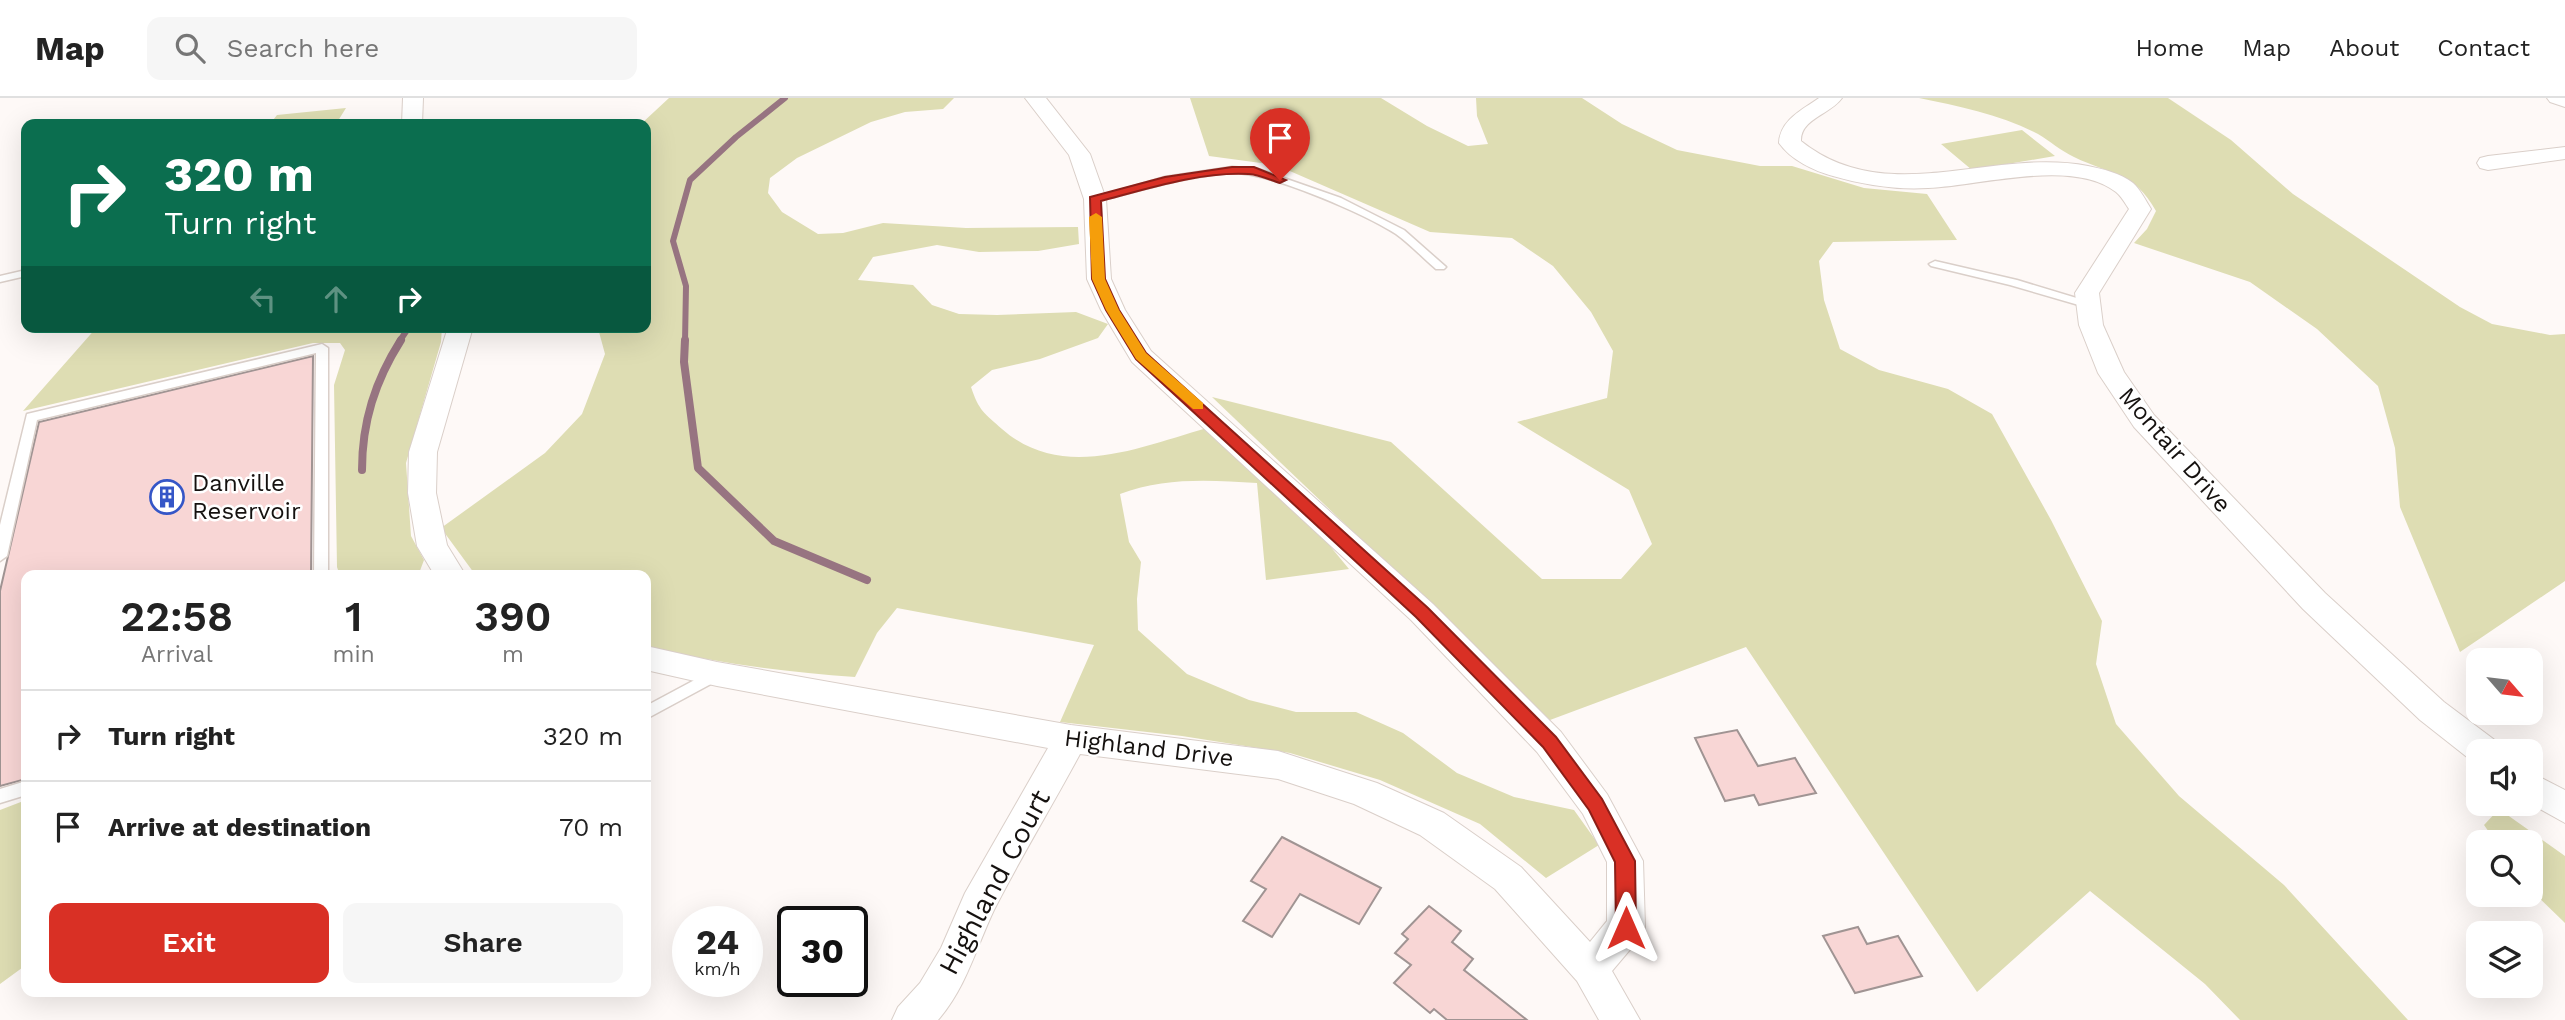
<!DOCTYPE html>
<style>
body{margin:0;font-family:"Work Sans",sans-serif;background:#f6f6f6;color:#222;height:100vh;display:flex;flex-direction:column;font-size:26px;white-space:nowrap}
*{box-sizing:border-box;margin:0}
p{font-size:23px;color:#767676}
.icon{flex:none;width:38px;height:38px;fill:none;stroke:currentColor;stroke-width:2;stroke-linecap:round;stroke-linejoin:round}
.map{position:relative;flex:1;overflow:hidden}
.details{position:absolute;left:21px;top:472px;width:630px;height:427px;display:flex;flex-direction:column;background:#fff;border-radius:14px;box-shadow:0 7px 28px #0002}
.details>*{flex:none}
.guide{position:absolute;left:21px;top:21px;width:630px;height:214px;border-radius:14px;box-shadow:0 7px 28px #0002;background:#0b6e4f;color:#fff;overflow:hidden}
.needle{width:46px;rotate:118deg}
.fabs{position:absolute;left:2466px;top:550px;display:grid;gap:14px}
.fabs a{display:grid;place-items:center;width:77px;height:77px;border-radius:14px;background:#fff;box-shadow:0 7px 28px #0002;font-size:35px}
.speed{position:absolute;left:672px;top:808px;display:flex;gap:14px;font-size:35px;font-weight:700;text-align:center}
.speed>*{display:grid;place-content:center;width:91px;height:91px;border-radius:50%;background:#fff;box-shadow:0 7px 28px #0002;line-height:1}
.speed small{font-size:18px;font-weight:400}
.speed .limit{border:4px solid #111;border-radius:10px;background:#fff;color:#111}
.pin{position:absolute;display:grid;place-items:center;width:60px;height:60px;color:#fff;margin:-72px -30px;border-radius:50% 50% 50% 0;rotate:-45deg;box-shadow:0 0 7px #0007}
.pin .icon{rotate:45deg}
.me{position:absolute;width:77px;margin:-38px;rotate:0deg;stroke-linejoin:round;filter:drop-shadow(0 0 5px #0008)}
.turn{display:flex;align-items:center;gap:24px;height:147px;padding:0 28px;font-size:32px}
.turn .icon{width:91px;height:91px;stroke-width:2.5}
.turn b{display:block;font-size:49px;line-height:60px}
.lanes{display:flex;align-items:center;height:66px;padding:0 28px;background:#0003;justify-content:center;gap:35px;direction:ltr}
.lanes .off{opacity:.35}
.eta{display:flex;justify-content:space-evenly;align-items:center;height:119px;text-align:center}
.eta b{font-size:42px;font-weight:600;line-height:49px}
.action{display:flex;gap:14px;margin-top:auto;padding:14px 28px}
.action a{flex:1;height:80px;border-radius:14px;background:#d93025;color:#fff;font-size:28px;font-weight:600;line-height:80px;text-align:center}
.action a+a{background:#f6f6f6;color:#222}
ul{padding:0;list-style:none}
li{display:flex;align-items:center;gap:21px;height:91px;padding:0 28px;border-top:2px solid #e0e0e0}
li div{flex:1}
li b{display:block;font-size:26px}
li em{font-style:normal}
header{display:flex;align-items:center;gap:42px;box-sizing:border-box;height:98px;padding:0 35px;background:#fff;border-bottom:2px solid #e0e0e0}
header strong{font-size:33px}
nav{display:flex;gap:38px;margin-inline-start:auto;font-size:24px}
.search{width:490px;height:63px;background:#f6f6f6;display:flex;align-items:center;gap:18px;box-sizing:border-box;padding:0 24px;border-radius:14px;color:#767676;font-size:26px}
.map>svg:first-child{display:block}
.green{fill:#deddb3}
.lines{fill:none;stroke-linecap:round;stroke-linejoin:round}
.stream-far1{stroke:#977481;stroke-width:6}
.stream{stroke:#977481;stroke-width:8}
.building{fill:#f8d6d5;stroke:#a09493;stroke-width:2}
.service-casing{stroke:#dacfc9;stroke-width:3}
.minor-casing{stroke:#dacfc9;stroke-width:2}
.service{fill:#fff;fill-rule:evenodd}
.minor{fill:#fff;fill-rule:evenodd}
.route{fill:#d93025;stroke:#8d1f18;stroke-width:2}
.slow{fill:#f59e0b}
.labels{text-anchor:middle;stroke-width:5;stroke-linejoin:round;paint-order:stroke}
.street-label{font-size:24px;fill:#15110f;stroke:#fff}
.poi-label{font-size:24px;fill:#15110f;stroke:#fff;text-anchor:start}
.near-street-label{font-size:28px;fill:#15110f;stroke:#fff}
</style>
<header>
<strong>Map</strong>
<div class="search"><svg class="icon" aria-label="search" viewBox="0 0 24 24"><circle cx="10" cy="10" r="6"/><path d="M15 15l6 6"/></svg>Search here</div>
<nav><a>Home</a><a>Map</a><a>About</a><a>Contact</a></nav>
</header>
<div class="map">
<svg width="2565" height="922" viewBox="0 0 2565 922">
<rect width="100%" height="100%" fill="#fef9f7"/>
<path class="green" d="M669 0H954L943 11 905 14 871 24 797 60 770 80 768 95 782 114 818 136 843 135 883 125 966 130 1078 129 1079 146 1038 153 979 154 937 147 873 159 858 182 913 187 932 207 959 216 997 217 1076 214 1108 226 1098 240 1040 261 992 272 971 289C979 313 984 315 1002 331 1062 384 1140 349 1207 330L1297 408 1349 471 1266 482 1257 385C1210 382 1165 379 1120 396L1129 444 1141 464 1137 501 1138 532 1187 576 1249 602 1296 614H1356L1403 635 1457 675 1514 699 1574 712 1599 747 1546 780 1480 726 1380 682 1290 655 1182 638 1060 624 1094 547 897 510 877 535 855 579C784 574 715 565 646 548V478H478L474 475 441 430 545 355 582 316 605 256 599 234 591 229H646V26H641Z
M1190 0H1381L1427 28 1468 48 1488 46 1477 18 1476 0H1582L1622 26 1677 52 1760 68H1792L1864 90 1927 96 1957 142 1833 144 1819 163 1824 202 1840 251 1879 272 1948 291 1992 316 2051 422 2102 523 2096 566 2116 626 2179 698 2284 787 2408 922H2240L2205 886 2090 793 1977 894 1746 549 1550 622 1212 299 1391 344 1542 481H1621L1652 446 1629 392 1517 324 1607 300 1613 253 1591 214 1553 168 1512 140 1430 134 1276 67 1209 58Z
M1919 0H2168L2231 42 2293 96 2460 209 2492 226 2550 237 2565 236V483L2460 554 2400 409 2395 350 2378 288 2317 231 2250 184 2134 145 2147 131 2156 113C2134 73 2111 77 2074 59 2061 53 2050 43 2038 36 2002 17 1958 8 1919 0Z
M346 10 336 26H270L277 17Z
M2022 32 2055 58 1972 72 1941 46Z
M97 229H442L441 244 406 365 411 438 424 462 418 478H340L337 469 334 287 345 252 340 245H313L23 313Z
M26 702V867L0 886V712Z
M2499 711 2565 758V825L2531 792 2530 744H2496L2484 727Z"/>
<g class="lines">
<path class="stream-far1" d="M399 244 409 229
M685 244 686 188 673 143 690 82 736 39 785 0"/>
<path class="stream" d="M685 242 684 264 698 370 774 443 867 482
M362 372C362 324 375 283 401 242"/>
</g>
<path class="building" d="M313 258 311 478H26V681L0 688V493L39 324Z
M1737 632 1758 668 1795 660 1816 695 1759 707 1754 697 1725 703 1695 640Z
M1282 739 1381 790 1359 826 1300 796 1272 839 1243 823 1266 791 1251 783Z
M1429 808 1461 833 1452 844 1473 861 1464 872 1527 922H1447L1434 911 1430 915 1394 885 1411 867 1395 855 1408 841 1402 836Z
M1858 829 1867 846 1898 838 1922 878 1855 895 1823 838Z"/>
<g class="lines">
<g class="service-casing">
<path id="service" d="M1232 69 1258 71 1341 100 1404 132 1446 169 1444 171H1436C1423 160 1410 146 1396 136 1365 116 1267 73 1231 75 1185 78 1140 93 1095 104L1090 101 1165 79Z
M1935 163 2017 182 2093 205 2095 207 2089 210 2010 187 1931 168 1929 166Z
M26 172V178L0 184V178Z
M322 246 328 250V478H314L316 255 37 322 7 458 0 463V427L27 316Z
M717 570 722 572 725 576 722 580 646 621V608Z
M26 683V697L0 705V691Z"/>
</g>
<g class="minor-casing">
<path id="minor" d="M403 0H423L422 26H402Z
M1025 0H1046L1090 56 1106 101 1111 181 1125 212 1151 253 1433 506 1561 634 1607 696 1643 763 1645 829 1639 841 1612 873 1640 922H1599L1577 883 1495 791 1420 737 1354 706 1278 681 1080 656C1052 708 1021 759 994 812 976 850 966 890 938 922H892L898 909 920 885 941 850 965 795 1048 650 717 588 646 572V548L717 564 1071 627 1278 653 1377 685 1444 715 1521 769 1590 844 1607 823V764L1583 716 1537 654 1411 522 1132 264 1101 212 1087 181 1084 101 1069 57Z
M1819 0H1842C1831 16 1800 21 1801 43 1887 112 1992 49 2088 68 2103 71 2120 75 2133 85 2140 91 2146 103 2151 111L2099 195 2103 227 2124 274 2154 317 2325 495 2444 604 2496 643 2501 653H2478V665L2472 663 2420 622 2303 511 2134 329 2098 275 2079 227 2075 195 2129 111C2125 105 2121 98 2116 94 2072 60 1980 88 1928 90 1896 92 1864 87 1833 78 1814 73 1791 62 1779 45 1780 22 1802 12 1819 0Z
M2547 0H2565V9L2550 4Z
M2565 49V61L2488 72 2480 70 2477 65 2480 60 2488 58Z
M448 229H473L437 354 436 395 447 447 466 478H435L417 448 408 395 409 354Z
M2530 674 2565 692V725L2529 705Z"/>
</g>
<use href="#service" class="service"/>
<use href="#minor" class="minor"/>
</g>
<path class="route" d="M1232 69H1254L1286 82 1280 85C1270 82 1260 77 1249 76 1202 73 1146 91 1101 103L1105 181 1119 212 1146 255 1428 510 1556 639 1602 701 1635 763 1636 830 1633 836 1626 838 1619 836 1616 830 1615 764 1589 712 1543 649 1416 519 1136 261 1106 212 1092 181 1090 99 1165 79Z"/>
<path class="slow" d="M1096 115 1102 119 1105 181 1119 212 1146 255 1203 305V311H1193L1136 261 1106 212 1092 181 1089 119Z"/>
<defs>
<g id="building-ring" transform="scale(1.75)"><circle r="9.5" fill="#fff" stroke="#3556c7" stroke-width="1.5"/><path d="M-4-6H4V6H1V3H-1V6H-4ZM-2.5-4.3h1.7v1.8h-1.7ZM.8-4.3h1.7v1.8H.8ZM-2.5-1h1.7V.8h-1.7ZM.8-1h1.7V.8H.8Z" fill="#3556c7"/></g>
</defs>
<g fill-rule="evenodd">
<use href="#building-ring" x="167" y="399"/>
</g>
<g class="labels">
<g class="street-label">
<text transform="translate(2175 352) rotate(49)" y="8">Montair Drive</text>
<text transform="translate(1149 650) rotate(7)" y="8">Highland Drive</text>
</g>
<g class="poi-label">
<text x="192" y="393">Danville<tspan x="192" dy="28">Reservoir</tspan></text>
</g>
<g class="near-street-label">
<text transform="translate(994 784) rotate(-62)" y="10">Highland Court</text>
</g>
</g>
</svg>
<div class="fabs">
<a><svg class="needle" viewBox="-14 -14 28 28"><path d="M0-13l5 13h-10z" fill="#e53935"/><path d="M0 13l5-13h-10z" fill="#767676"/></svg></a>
<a><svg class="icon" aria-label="sound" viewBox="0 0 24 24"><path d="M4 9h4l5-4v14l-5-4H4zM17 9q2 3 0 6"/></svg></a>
<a><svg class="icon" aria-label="search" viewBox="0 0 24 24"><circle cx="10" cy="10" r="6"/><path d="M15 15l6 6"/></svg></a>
<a><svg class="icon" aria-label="layers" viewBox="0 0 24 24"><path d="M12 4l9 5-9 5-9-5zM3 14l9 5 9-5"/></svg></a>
</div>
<div class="speed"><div>24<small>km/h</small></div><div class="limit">30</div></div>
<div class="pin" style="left:1280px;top:82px;background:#d93025"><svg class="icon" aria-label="arrive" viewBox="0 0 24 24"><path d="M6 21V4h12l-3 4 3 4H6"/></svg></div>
<svg class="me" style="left:1626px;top:830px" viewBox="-20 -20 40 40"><path d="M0-17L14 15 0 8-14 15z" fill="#d93025" stroke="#fff" stroke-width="4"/></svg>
<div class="guide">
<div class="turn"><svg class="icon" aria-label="right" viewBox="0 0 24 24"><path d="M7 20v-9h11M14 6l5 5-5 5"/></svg><div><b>320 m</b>Turn right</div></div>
<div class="lanes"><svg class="icon off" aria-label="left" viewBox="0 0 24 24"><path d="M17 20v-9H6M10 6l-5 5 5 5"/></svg><svg class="icon off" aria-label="ahead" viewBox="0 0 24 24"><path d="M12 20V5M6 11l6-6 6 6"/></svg><svg class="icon" aria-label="right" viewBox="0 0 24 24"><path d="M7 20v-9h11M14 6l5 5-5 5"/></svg></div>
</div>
<section class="details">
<div class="eta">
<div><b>22:58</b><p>Arrival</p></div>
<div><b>1</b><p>min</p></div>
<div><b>390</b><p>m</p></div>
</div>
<ul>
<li><svg class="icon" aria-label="right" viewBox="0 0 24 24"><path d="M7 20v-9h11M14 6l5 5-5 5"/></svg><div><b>Turn right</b></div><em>320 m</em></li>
<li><svg class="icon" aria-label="arrive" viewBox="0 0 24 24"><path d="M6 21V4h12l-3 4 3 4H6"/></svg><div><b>Arrive at destination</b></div><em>70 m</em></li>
</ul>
<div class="action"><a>Exit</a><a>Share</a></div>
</section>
</div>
